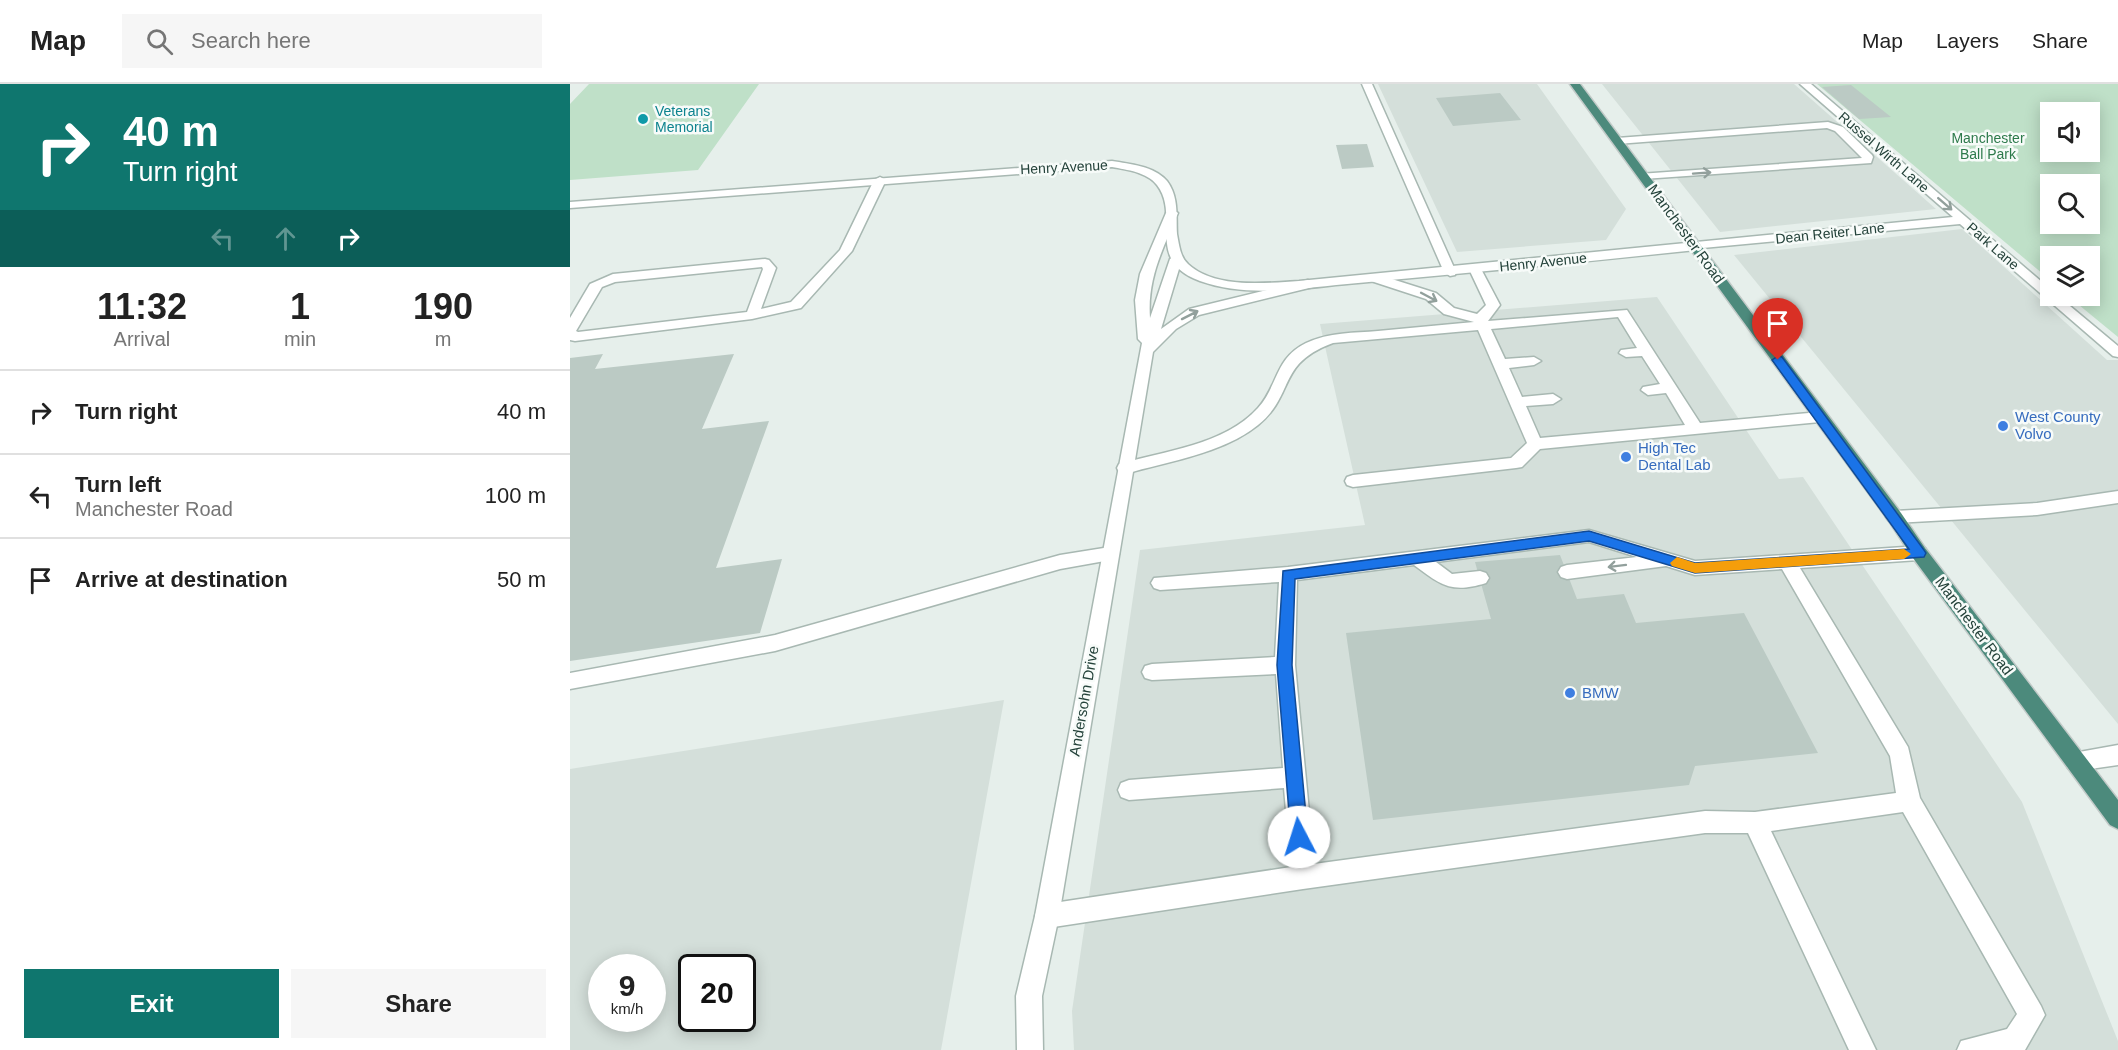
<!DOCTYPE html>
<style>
body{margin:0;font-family:Arial,sans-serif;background:#f6f6f6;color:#222;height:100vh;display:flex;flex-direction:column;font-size:22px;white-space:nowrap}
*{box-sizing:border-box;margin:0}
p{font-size:20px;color:#767676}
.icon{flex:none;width:33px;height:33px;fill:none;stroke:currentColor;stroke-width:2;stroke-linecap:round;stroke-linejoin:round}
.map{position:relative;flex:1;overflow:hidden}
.side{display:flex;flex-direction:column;background:#fff;width:570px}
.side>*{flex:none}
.hud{background:#0f766e;color:#fff;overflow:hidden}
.controls{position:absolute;left:1470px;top:18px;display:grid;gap:12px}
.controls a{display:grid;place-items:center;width:60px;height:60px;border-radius:0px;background:#fff;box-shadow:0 3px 15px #0003;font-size:30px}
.speed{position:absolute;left:18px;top:870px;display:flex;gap:12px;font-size:30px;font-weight:700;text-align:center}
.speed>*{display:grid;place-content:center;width:78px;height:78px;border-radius:50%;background:#fff;box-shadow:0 3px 15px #0003;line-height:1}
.speed small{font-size:15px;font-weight:400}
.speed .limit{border:3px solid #111;border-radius:9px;background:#fff;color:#111}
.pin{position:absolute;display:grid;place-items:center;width:51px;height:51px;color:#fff;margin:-62px -26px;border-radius:50% 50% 50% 0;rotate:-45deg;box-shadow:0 0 6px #0007}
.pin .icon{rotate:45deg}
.me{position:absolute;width:66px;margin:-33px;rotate:355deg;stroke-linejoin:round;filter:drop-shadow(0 0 4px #0008)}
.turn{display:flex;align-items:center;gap:21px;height:126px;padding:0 24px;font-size:27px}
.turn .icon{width:78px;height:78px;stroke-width:2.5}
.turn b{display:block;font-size:42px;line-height:51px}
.lanes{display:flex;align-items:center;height:57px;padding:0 24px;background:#0003;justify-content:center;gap:30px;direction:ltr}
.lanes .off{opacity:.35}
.eta{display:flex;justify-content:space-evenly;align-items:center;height:102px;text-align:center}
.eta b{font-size:36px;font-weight:600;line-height:42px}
.button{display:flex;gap:12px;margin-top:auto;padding:12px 24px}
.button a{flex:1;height:69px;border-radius:0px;background:#0f766e;color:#fff;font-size:24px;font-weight:600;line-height:69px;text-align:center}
.button a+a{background:#f6f6f6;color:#222}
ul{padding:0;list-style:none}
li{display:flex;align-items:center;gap:18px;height:84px;padding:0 24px;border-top:2px solid #e0e0e0}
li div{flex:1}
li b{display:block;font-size:22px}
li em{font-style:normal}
header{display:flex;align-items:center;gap:36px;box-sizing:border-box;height:84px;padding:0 30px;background:#fff;border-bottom:2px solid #e0e0e0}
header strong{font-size:28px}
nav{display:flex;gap:33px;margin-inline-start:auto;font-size:21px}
.search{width:420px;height:54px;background:#f6f6f6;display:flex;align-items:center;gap:15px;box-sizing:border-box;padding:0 21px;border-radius:0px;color:#767676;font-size:22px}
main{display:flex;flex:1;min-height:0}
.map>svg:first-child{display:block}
.built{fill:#d4dfda;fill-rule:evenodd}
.green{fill:#bfe0c8;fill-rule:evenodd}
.building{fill:#bbcac4}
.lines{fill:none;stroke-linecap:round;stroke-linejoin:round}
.service-casing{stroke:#a8b8b2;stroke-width:3}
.minor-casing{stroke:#a8b8b2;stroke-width:3}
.tertiary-casing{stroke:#a8b8b2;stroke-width:3}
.trunk-casing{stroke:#c2cac8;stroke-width:3}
.service{fill:#fff;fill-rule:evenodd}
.minor{fill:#fff;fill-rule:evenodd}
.tertiary{fill:#fff;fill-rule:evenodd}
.trunk{fill:#4c8a7c;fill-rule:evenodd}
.oneway{stroke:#92a09c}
.route{fill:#1a73e8;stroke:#114b97;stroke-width:1.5}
.slow{fill:#f59e0b}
.culture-dot{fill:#0f9aa8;stroke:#f7fbf9;stroke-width:2}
.shop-dot{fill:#3f7fe0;stroke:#f7fbf9;stroke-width:2}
.labels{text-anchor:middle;stroke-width:5;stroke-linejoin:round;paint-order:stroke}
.far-culture-label{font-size:14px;fill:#0d838f;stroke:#f7fbf9;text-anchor:start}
.far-park-label{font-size:14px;fill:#2d7a4b;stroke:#f7fbf9}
.far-street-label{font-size:14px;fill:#24423a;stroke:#f7fbf9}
.street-label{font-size:15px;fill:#24423a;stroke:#f7fbf9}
.shop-label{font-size:15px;fill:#366cbe;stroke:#f7fbf9;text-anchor:start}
</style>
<header>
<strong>Map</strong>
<div class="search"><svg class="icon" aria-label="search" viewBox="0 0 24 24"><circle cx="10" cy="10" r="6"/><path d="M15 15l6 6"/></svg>Search here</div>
<nav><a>Map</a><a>Layers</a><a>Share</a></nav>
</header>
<main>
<section class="side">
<div class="hud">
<div class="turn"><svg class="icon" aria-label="right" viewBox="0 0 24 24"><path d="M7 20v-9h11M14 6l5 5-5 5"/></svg><div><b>40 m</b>Turn right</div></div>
<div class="lanes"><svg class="icon off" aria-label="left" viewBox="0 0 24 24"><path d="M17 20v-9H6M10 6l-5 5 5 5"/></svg><svg class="icon off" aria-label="ahead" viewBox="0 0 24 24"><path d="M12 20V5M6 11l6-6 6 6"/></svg><svg class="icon" aria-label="right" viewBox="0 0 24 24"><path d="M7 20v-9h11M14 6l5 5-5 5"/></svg></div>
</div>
<div class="eta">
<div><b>11:32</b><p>Arrival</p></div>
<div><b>1</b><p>min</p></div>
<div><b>190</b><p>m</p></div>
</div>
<ul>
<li><svg class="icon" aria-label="right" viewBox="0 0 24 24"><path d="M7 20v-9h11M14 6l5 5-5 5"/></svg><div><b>Turn right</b></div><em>40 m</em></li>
<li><svg class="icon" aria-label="left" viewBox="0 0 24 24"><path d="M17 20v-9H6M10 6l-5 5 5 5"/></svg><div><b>Turn left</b><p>Manchester Road</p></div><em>100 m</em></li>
<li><svg class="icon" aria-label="arrive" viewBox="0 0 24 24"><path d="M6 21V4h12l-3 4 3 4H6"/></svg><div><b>Arrive at destination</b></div><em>50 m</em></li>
</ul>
<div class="button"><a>Exit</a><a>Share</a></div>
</section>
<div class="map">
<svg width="1548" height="966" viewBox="0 0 1548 966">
<rect width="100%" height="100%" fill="#e6efeb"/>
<path class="built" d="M808 0H967L1056 125 1036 156 887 168Z
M1032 0H1224L1366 125 1150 148Z
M1392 145 1537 276H1548V640L1164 171Z
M1087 213 1209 395 1233 393 1452 718 1548 957V966H504L502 927 570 466 795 441 750 240Z
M434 616 371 966H0V685ZM32 884H82V934H32ZM122 884H172V934H122Z"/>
<path class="green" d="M19 0H189L128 86 0 96V20Z
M1247 0H1548V253L1498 212H1520V172H1480V196ZM1480 28H1520V68H1480ZM1480 100H1520V140H1480Z"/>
<path class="building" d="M1281 1 1321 33 1289 35 1252 3Z
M930 9 951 36 883 42 866 14Z
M797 60 804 83 772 85 766 61Z
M33 270 25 285 164 270 132 345 199 337 146 484 212 475 190 549 0 577V274Z
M990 471 1007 515 1054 510 1066 539 1174 529 1248 669 1125 682 1119 701 803 736 776 549 921 535 905 478Z"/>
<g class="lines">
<g class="service-casing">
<path id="service" d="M792 0H802L886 188 885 191 880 192 874 188Z
M1258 38 1273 43 1302 71 1303 73 1301 79 1073 95 1069 94V90L1292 74 1265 47 1257 44 1047 60 1042 57 1047 54Z
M310 93 316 96 282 167 231 224 182 235 5 257 0 256V234L20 200 43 190 195 175 199 176 206 184 191 225 221 218 270 166 304 96ZM192 183 193 185 177 228 8 248 6 247 32 203 45 198Z
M905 181 911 185 930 221 918 237 1057 226 1130 339 1250 328 1258 333 1250 338 970 365 952 383 946 384 783 403 777 401 775 397 777 393 783 391 941 374 957 359 908 246 763 259C706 280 726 310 688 341 652 370 599 377 555 390L549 388 547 384 549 380C594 367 655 361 688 324 708 302 705 274 736 259 759 248 784 249 808 247 840 244 872 241 904 238L874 230 856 215 801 197 800 194 806 190 866 209 884 224 907 230 916 221 899 185ZM1048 233 1067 264 1051 266 1049 269 1056 273 1072 272 1090 300 1073 303 1071 306 1078 311 1096 309 1115 341 970 354 956 322 983 320 991 315 983 310 952 313 939 284 964 281 971 277 964 273 935 275 921 245Z
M1548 407V419L1467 431 1325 439 1319 437 1316 433 1319 429 1325 427 1467 419Z
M1019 446 1125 477 1349 462 1355 464 1358 469 1355 474 1349 476 1230 484 1338 663 1350 714 1471 922 1475 931 1455 966H1387L1391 957 1437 945 1447 930 1333 728 1201 747 1306 966H1279L1178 749H1135L733 805 477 844 468 841 465 832 468 823 477 820 721 783 714 704 559 716 551 713 548 706 551 699 559 696 713 684 706 590 582 596 575 594 572 588 575 582 582 580 705 573 709 498 590 506 584 504 581 499 584 494 718 483ZM1019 458 1067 473 997 481 991 483 988 488 991 493 997 495 1096 482 1125 491 1212 485 1320 672 1326 709 1185 728 1135 727 744 780 725 581 727 496 844 481C871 501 881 510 916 499L919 494 916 489 910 487 882 490 866 478Z
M540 463 546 465 549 470 546 475 490 485 205 567 0 605V589L205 551 490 471Z
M1548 661V681L1506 687 1498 684 1495 677 1498 670Z"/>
</g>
<g class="minor-casing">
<path id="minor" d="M1230 0H1241L1480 205V212H1488L1548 262V273L1543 272 1390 140 1122 165 1120 162 1122 159 1126 158 1383 133Z
M602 125 608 129C593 165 577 194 580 234L600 175 606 171 612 175 591 245 619 225 738 196 745 200 743 203 629 231 606 245 583 268 489 832 472 912 473 966H447L446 912 465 832 572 259 568 255 565 216 570 190 596 129Z"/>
</g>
<g class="tertiary-casing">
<path id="tertiary" d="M542 77C560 80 584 82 597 97 609 113 606 132 607 150 609 160 610 173 618 180 645 205 696 199 729 197L1126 158 1132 162 1126 166C1013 178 901 189 788 199 736 203 680 215 630 197 574 177 611 132 587 101 577 88 557 86 542 83L0 124V118Z"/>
</g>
<g class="trunk-casing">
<path id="trunk" d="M1000 0H1010L1331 429 1355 464 1548 716V745L1540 741 1343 474 1319 437Z"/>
</g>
<use href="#service" class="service"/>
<use href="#minor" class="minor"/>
<use href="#tertiary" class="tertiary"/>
<use href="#trunk" class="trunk"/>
</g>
<defs><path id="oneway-shaft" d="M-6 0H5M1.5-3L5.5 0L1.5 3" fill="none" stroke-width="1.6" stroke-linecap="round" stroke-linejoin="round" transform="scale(1.5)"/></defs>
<g class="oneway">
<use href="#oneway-shaft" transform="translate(1132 89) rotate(-4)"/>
<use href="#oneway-shaft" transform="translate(1375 120) rotate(41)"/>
<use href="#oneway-shaft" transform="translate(859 213) rotate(28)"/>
<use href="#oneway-shaft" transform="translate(620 231) rotate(-27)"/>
<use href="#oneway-shaft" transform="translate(1047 482) rotate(173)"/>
</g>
<path class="route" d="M1208 272 1212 273 1354 466 1356 469 1354 473 1125 489 1019 457 725 495 722 581 738 753 736 759 729 762 723 759 721 753 707 581 713 487 1019 447 1125 479 1339 465 1202 276Z"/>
<path class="slow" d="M1334 465 1341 470 1334 475 1125 489 1102 482 1100 479 1107 473 1125 479Z"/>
<circle class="culture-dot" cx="73" cy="35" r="6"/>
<g class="shop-dot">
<circle cx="1433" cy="342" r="6"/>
<circle cx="1056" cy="373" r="6"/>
<circle cx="1000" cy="609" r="6"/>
</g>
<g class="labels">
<g class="far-culture-label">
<text x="85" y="32">Veterans<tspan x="85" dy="16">Memorial</tspan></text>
</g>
<g class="far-park-label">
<text x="1418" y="59">Manchester<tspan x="1418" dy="16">Ball Park</tspan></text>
</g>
<g class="far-street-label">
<text transform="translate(1314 68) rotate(41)" y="5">Russel Wirth Lane</text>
<text transform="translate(494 83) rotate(-3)" y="5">Henry Avenue</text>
<text transform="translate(1260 149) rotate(-6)" y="5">Dean Reiter Lane</text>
<text transform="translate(1423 162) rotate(41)" y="5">Park Lane</text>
<text transform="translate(973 178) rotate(-6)" y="5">Henry Avenue</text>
</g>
<g class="street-label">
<text transform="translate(1116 150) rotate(54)" y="5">Manchester Road</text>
<text transform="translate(1404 542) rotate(53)" y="5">Manchester Road</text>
<text transform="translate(514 617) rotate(-80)" y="5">Andersohn Drive</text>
</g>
<g class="shop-label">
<text x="1445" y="338">West County<tspan x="1445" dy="17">Volvo</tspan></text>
<text x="1068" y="369">High Tec<tspan x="1068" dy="17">Dental Lab</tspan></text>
<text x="1012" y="614">BMW</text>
</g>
</g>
</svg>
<div class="controls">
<a><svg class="icon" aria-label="sound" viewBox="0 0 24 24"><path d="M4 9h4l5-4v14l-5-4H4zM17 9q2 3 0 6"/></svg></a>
<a><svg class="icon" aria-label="search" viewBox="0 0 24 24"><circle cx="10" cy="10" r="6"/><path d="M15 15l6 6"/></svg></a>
<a><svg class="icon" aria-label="layers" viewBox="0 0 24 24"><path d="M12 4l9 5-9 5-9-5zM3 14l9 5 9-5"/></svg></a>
</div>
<div class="speed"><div>9<small>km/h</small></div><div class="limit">20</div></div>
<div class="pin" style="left:1208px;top:276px;background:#d93025"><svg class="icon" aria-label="arrive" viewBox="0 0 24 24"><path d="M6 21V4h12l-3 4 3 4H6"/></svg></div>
<svg class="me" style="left:729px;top:753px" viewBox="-20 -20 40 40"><circle r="19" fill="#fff"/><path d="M0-13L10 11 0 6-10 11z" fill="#1a73e8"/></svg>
</div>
</main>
